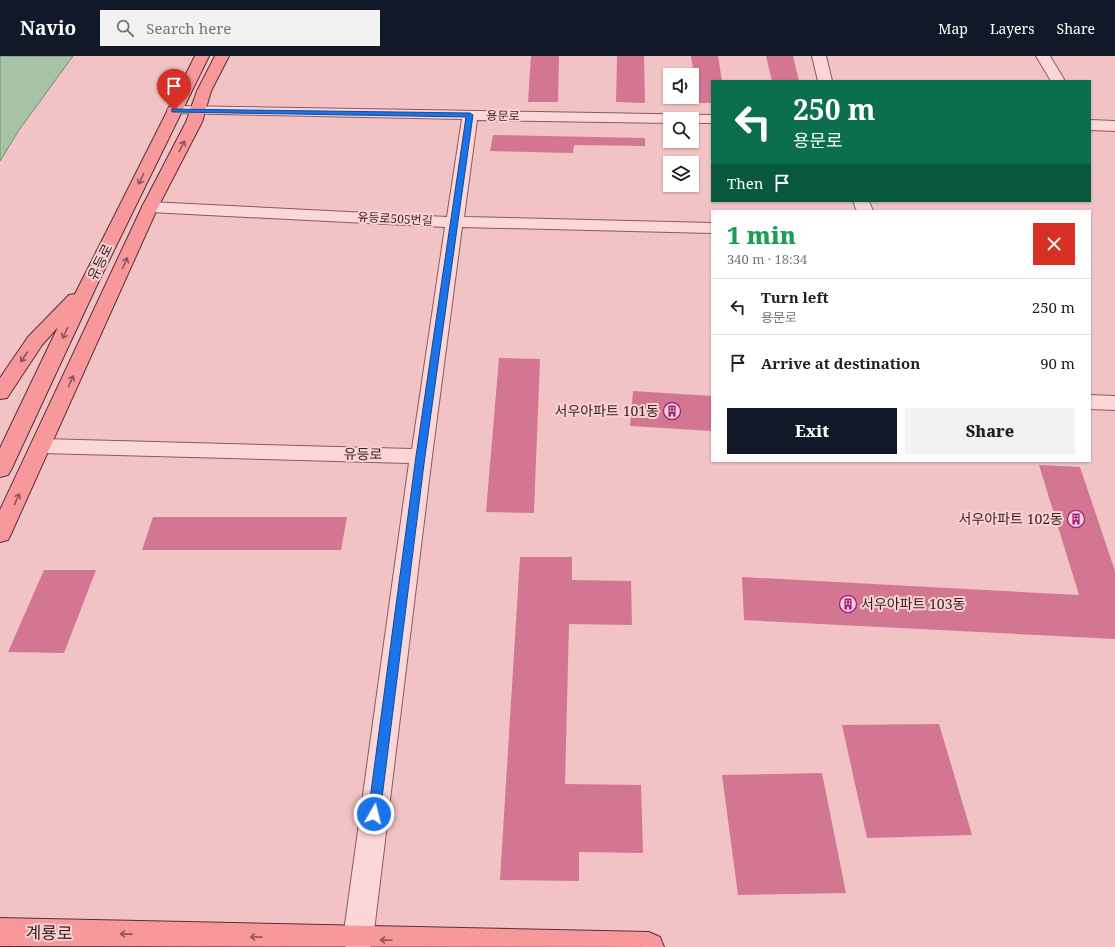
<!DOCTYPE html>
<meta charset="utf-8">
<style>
body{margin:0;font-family:"Noto Serif","Noto Sans KR",serif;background:#f2f2f2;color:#202124;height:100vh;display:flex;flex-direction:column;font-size:15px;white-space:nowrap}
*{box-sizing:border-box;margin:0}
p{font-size:13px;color:#757577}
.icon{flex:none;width:22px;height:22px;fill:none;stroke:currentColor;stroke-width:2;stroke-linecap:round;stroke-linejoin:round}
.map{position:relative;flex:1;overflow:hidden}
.drawer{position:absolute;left:711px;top:154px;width:380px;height:252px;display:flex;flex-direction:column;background:#fff;border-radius:0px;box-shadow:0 1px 3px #0004}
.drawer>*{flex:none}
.banner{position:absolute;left:711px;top:24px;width:380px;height:122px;border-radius:0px;box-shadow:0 1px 3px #0004;background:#0b6e4f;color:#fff;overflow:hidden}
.fabs{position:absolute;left:663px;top:12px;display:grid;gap:8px}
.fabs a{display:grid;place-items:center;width:36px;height:36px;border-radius:0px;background:#fff;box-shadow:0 1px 3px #0004;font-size:20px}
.pin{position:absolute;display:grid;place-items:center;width:34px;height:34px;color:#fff;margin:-41px -17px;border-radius:50% 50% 50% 0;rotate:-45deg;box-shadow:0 0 4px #0007}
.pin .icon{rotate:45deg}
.me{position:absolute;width:44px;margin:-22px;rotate:8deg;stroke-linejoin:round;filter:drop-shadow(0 0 3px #0008)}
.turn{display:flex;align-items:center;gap:14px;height:84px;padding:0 16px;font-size:18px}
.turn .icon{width:52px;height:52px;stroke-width:2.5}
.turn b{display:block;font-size:28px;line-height:34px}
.then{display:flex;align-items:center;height:38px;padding:0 16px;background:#0003;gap:8px;font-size:15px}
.round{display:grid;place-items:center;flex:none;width:42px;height:42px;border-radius:0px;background:#f2f2f2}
.headline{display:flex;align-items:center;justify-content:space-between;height:68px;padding:0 16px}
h1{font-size:24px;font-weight:800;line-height:30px;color:#1e9e55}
.cta{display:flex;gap:8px;margin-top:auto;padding:8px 16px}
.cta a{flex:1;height:46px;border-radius:0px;background:#111827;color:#fff;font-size:16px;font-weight:800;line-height:46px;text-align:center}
.cta a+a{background:#f2f2f2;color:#202124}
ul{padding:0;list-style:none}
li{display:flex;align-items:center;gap:12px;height:56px;padding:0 16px;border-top:1px solid #e0e0e0}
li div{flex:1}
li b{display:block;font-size:15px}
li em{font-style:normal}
header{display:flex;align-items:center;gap:24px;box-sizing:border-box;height:56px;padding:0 20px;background:#111827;color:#fff}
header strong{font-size:19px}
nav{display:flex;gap:22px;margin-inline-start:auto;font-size:14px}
.search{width:280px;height:36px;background:#f2f2f2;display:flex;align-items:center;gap:10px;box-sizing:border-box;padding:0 14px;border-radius:0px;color:#757577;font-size:15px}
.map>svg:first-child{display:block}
.water{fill:#a6c4a5;stroke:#6b936c}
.building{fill:#d37692}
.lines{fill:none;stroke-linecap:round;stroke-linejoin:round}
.minor-casing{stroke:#8d5862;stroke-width:2}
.major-casing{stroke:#5b2c38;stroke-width:2}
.minor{fill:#fbd7d8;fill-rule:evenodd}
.major{fill:#f7989b;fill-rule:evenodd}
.oneway{stroke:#90545a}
.route{fill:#1a73e8;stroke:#114b97}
.labels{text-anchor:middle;stroke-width:4;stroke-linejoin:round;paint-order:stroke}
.far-street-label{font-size:12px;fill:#3c1d24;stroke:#f8d3d3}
.street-label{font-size:14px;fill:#3c1d24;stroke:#f8d3d3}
.poi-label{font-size:14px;fill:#3c1d24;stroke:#f8d3d3;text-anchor:end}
.near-street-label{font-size:17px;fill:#3c1d24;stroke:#f8d3d3}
</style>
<header>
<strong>Navio</strong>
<div class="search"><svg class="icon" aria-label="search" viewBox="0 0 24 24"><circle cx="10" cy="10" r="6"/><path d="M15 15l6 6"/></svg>Search here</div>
<nav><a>Map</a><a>Layers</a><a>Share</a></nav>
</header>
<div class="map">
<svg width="1115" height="891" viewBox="0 0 1115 891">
<rect width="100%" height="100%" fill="#f2c3c4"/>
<path class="water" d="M0 0H73L19 74 0 105Z"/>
<path class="building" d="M531 0H559L558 46H528Z
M617 0H644L645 47 616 46Z
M691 0H718L722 25H712V47H698Z
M766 0H793L799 25H772Z
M493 79 645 82V90L574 89 573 97 490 95Z
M499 302 540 303 534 457 486 456Z
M633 335 712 340V375L630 370Z
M1039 409 1080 411 1115 515V583L744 564 742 521 1079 539Z
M153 461H347L341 494H142Z
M520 501H572V524L631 525 632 569 569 568 565 728 641 729 643 797 579 796V825L500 824Z
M44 514H96L64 597 8 596Z
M939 668 972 779 867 782 842 669Z
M822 717 846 837 738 839 722 719Z"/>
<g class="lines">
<g class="minor-casing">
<path id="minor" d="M812 0H826L832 25H818Z
M1036 0H1050L1065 25H1051Z
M174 50 712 59V67H692V63H670V67L477 64 464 161 712 167V177L462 171 432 400 373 883 370 891H346L343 883 409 407 42 397 35 395 32 390 35 385 42 383 412 393 445 171 150 156 144 155 142 151 144 147 150 146 447 161 462 63 169 57 167 54 169 51Z
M1090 64 1115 65V75L1090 74Z
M853 145H869L873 155H857Z
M1090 339 1115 340V354L1090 353Z"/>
</g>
<g class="major-casing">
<path id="major" d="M195 0H209L96 231 11 414 8 419 0 421V392L58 271 42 289 7 342 0 343V322L28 281 69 239 75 238Z
M215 0H229L211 35 202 66 158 151 11 478 8 484 0 486V454L142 151 186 66 197 35Z
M0 862 649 876 660 881 664 891 0 890Z"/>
</g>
<use href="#minor" class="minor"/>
<use href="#major" class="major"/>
</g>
<defs><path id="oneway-shaft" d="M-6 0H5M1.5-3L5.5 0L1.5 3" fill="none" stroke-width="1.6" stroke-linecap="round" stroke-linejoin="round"/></defs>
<g class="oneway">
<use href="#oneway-shaft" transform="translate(182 90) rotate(-63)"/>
<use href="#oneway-shaft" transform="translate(141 123) rotate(116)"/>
<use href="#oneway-shaft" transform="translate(125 207) rotate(-66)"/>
<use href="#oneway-shaft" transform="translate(65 277) rotate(116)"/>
<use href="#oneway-shaft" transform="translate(24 301) rotate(123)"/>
<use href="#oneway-shaft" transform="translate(71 325) rotate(-66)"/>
<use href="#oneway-shaft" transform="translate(17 443) rotate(-65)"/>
<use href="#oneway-shaft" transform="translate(126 878) rotate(-179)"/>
<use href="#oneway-shaft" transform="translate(256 881) rotate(-179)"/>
<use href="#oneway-shaft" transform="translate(386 884) rotate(-178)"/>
</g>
<path class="route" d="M172 53 470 57 473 59 425 400 380 758 378 762 374 763 370 762 368 758 416 400 466 61 174 56H172Z"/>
<defs>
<g id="building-ring" transform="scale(0.9)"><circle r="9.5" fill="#f8d3d3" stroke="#a1237f" stroke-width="1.5"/><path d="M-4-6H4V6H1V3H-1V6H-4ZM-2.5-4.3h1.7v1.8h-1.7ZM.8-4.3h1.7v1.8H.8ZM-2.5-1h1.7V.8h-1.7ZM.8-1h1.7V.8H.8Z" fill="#a1237f"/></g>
</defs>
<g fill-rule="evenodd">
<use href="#building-ring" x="672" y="355"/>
<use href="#building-ring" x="1076" y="463"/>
<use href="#building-ring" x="848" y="548"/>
</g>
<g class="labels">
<g class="far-street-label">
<text transform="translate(503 60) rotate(1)" y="4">용문로</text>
<text transform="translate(395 163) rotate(3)" y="4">유등로505번길</text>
</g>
<g class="street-label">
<text transform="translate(100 206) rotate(-64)" y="5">유등로</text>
<text transform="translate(363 398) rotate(1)" y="5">유등로</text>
</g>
<g class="poi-label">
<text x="659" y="360">서우아파트 101동</text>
<text x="1063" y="468">서우아파트 102동</text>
<text x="861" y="553" text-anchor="start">서우아파트 103동</text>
</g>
<g class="near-street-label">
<text transform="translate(49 877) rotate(1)" y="6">계룡로</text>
</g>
</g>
</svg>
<div class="fabs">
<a><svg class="icon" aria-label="sound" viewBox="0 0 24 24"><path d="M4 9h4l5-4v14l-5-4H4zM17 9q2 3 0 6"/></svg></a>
<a><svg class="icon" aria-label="search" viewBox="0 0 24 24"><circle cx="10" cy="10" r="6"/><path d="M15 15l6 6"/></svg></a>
<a><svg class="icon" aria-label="layers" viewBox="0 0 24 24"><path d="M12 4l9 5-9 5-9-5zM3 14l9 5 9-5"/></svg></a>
</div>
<div class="pin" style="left:174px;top:54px;background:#d93025"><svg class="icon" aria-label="arrive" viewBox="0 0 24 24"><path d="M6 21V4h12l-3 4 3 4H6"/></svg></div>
<svg class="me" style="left:374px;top:758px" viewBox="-20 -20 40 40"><circle r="17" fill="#1a73e8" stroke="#fff" stroke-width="3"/><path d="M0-11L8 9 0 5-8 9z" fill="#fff"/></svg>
<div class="banner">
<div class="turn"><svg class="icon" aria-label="left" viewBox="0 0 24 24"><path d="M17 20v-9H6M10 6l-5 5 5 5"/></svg><div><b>250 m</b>용문로</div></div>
<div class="then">Then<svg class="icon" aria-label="arrive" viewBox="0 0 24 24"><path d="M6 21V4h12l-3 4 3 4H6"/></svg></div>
</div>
<section class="drawer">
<div class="headline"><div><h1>1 min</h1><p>340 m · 18:34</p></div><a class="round" style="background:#d93025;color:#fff"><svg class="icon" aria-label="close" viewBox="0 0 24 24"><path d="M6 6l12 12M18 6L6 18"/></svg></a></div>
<ul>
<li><svg class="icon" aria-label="left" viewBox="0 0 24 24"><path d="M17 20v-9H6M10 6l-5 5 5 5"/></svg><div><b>Turn left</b><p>용문로</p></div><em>250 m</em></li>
<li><svg class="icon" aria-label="arrive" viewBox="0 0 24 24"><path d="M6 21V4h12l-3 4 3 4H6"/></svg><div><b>Arrive at destination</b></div><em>90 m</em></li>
</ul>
<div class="cta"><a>Exit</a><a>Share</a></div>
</section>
</div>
